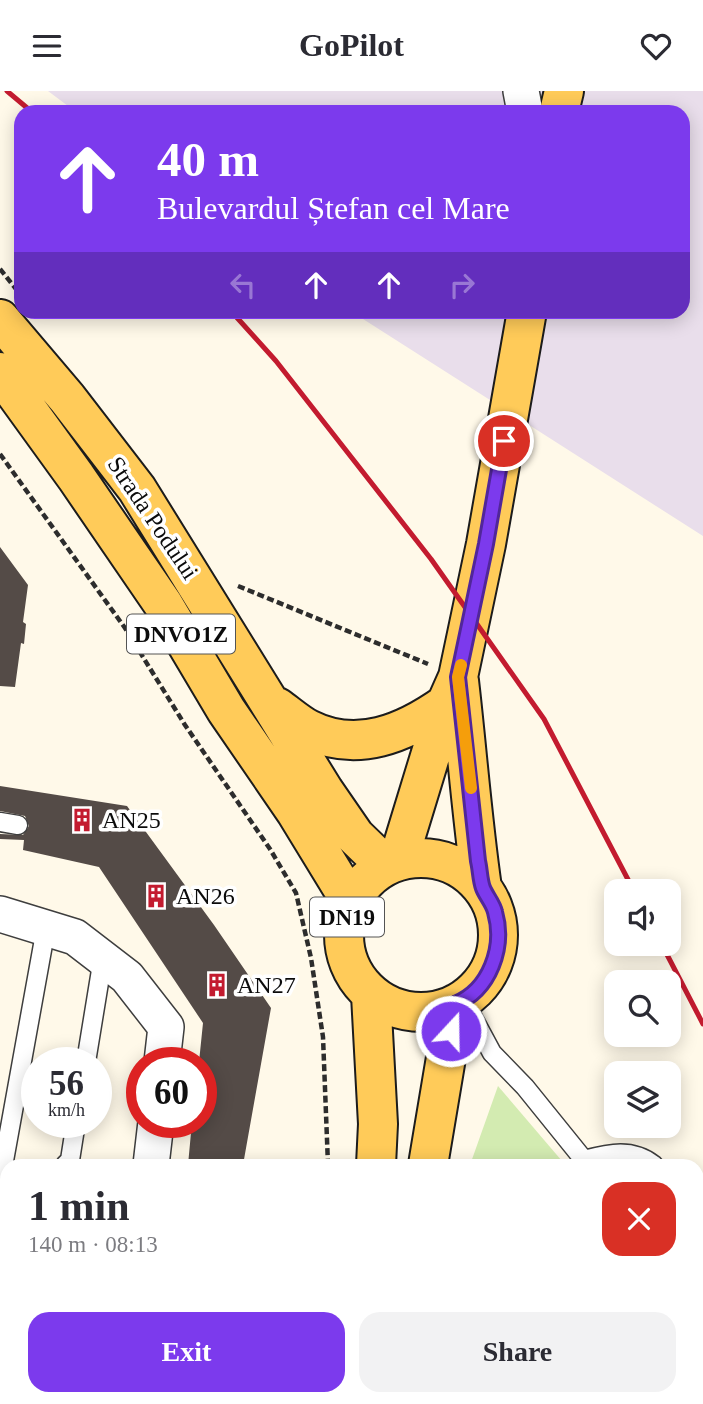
<!DOCTYPE html>
<meta charset="utf-8">
<style>
body{margin:0;font-family:"Times New Roman",serif;background:#f2f2f3;color:#2b2b33;height:100vh;display:flex;flex-direction:column;font-size:26px;white-space:nowrap}
*{box-sizing:border-box;margin:0}
p{font-size:23px;color:#7c7c81}
.icon{flex:none;width:38px;height:38px;fill:none;stroke:currentColor;stroke-width:2;stroke-linecap:round;stroke-linejoin:round}
.map{position:relative;flex:1;overflow:hidden}
.panel{position:absolute;left:0px;top:1068px;width:704px;height:247px;display:flex;flex-direction:column;background:#fff;border-radius:21px 21px 0 0;box-shadow:0 4px 18px #0003}
.panel>*{flex:none}
.banner{position:absolute;left:14px;top:14px;width:676px;height:214px;border-radius:21px;box-shadow:0 4px 18px #0003;background:#7c3aed;color:#fff;overflow:hidden}
.tools{position:absolute;left:604px;top:788px;display:grid;gap:14px}
.tools a{display:grid;place-items:center;width:77px;height:77px;border-radius:14px;background:#fff;box-shadow:0 4px 18px #0003;font-size:35px}
.speed{position:absolute;left:21px;top:956px;display:flex;gap:14px;font-size:35px;font-weight:700;text-align:center}
.speed>*{display:grid;place-content:center;width:91px;height:91px;border-radius:50%;background:#fff;box-shadow:0 4px 18px #0003;line-height:1}
.speed small{font-size:18px;font-weight:400}
.speed .limit{border:10px solid #d22;background:#fff;color:#111}
.pin{position:absolute;display:grid;place-items:center;width:60px;height:60px;color:#fff;margin:-30px;border:4px solid #fff;border-radius:50%;box-shadow:0 2px 7px #0007}
.me{position:absolute;width:77px;margin:-38px;rotate:21deg;stroke-linejoin:round;filter:drop-shadow(0 0 5px #0008)}
.turn{display:flex;align-items:center;gap:24px;height:147px;padding:0 28px;font-size:32px}
.turn .icon{width:91px;height:91px;stroke-width:2.5}
.turn b{display:block;font-size:49px;line-height:60px}
.lanes{display:flex;align-items:center;height:66px;padding:0 28px;background:#0003;justify-content:center;gap:35px;direction:ltr}
.lanes .off{opacity:.35}
.round{display:grid;place-items:center;flex:none;width:74px;height:74px;border-radius:21px;background:#f2f2f3}
.summary{display:flex;align-items:center;justify-content:space-between;height:119px;padding:0 28px}
h1{font-size:42px;font-weight:700;line-height:52px}
.button{display:flex;gap:14px;margin-top:auto;padding:14px 28px}
.button a{flex:1;height:80px;border-radius:21px;background:#7c3aed;color:#fff;font-size:28px;font-weight:700;line-height:80px;text-align:center}
.button a+a{background:#f2f2f3;color:#2b2b33}
header{display:flex;justify-content:space-between;align-items:center;height:91px;padding:0 28px;background:#fff;font-size:32px;font-weight:700}
.map>svg:first-child{display:block}
.industrial{fill:#e9deeb}
.green{fill:#d3ebb1}
.building{fill:#544b47}
.lines{fill:none;stroke-linecap:round;stroke-linejoin:round}
.lane-casing{stroke:#3e3e3e;stroke-width:21}
.street-casing{stroke:#3e3e3e;stroke-width:38}
.primary-casing{stroke:#1c1c1c;stroke-width:42}
.path{stroke:#2d2d2d;stroke-width:4.5;stroke-dasharray:7 3.5;stroke-linecap:butt}
.lane{stroke:#fff;stroke-width:18}
.street{stroke:#fff;stroke-width:35}
.primary{stroke:#ffcb59;stroke-width:38}
.rail{stroke:#c31b2f;stroke-width:5}
.route-casing{stroke:#51269a;stroke-width:18}
.route{stroke:#7c3aed;stroke-width:12}
.slow{stroke:#f59e0b;stroke-width:12}
.labels{text-anchor:middle;stroke-width:7;stroke-linejoin:round;paint-order:stroke}
.shield{fill:#fff;stroke:#545454;stroke-width:2}
.shield-label{font-size:23px;font-weight:bold;fill:#0b0b0b}
.street-label{font-size:24px;fill:#0b0b0b;stroke:#fff}
.poi-label{font-size:24px;fill:#0b0b0b;stroke:#fff;text-anchor:start}
</style>
<header><svg class="icon" aria-label="menu" viewBox="0 0 24 24"><path d="M4 6h16M4 12h16M4 18h16"/></svg>GoPilot<svg class="icon" aria-label="heart" viewBox="0 0 24 24"><path d="M12 20l-8-8c-3-5 5-10 8-4 3-6 11-1 8 4z"/></svg></header>
<div class="map">
<svg width="703" height="1313" viewBox="0 0 703 1313">
<rect width="100%" height="100%" fill="#fff9e9"/>
<path class="industrial" d="M48 0H703V445L352 221 682 220V21H76Z"/>
<path class="green" d="M498 995 562 1070 559 1074H470Z"/>
<path class="building" d="M0 456 28 494 23 531 26 533 24 553 21 552 15 596 0 595Z
M0 695 127 715 214 834 271 917 243 1074H188L192 1031H201V971H199L203 932 99 776 23 759 24 749 0 748V743L23 744 29 735 25 725 0 720Z"/>
<g class="lines">
<g class="lane-casing">
<path id="lane" d="M0 731 18 734
M464 910 492 962 525 996 584 1069 581 1074
M86 971 103 867
M584 1069C610 1062 632 1057 654 1074
M65 1074 70 1069 76 1031
M0 1092 46 837
M696 1162 703 1186
M696 1233 703 1222"/>
</g>
<g class="street-casing">
<path id="street" d="M521 0 525 21
M0 823 75 846 127 886 166 936 162 971
M151 1074 156 1031
M0 1210 7 1212
M27 1307 63 1313
M146 1313 147 1307"/>
</g>
<g class="primary-casing">
<path id="primary" d="M559 21 564 0
M0 228 67 307 137 398 324 700 355 745 385 774
M0 281 76 386 163 513 226 619 296 721 351 811
M459 590C467 659 472 728 482 797
M277 616C287 623 297 632 308 638 357 663 405 642 446 613
M344 844a77 77 0 1 1 154 0a77 77 0 1 1-154 0Z
M399 767 446 613 458 586 486 453 527 220
M371 904 378 1033 376 1074
M428 1074 455 913
M370 1313 371 1307"/>
</g>
<path class="path" d="M0 178 16 198
M0 363 125 537 185 634 270 758 296 802 311 867 323 946 328 1074
M238 495 428 573
M696 1279 703 1276
M470 1307 501 1313
M294 1313V1307
M620 1313 633 1307"/>
<use href="#lane" class="lane"/>
<use href="#street" class="street"/>
<use href="#primary" class="primary"/>
<path class="rail" d="M7 0 32 21
M231 220 276 270 431 468 544 628 634 800
M661 852 703 933"/>
</g>
<g class="lines">
<g class="route-casing">
<path id="route" d="M451 940 455 913C490 899 505 856 495 821 493 812 486 805 483 797 480 789 480 778 478 770L458 586 486 453 504 350"/>
</g>
<use href="#route" class="route"/>
<path class="slow" d="M461 574 458 586 471 697"/>
</g>
<defs>
<g id="building-bare" transform="scale(1.89)"><path d="M-4-6H4V6H1V3H-1V6H-4ZM-2.5-4.3h1.7v1.8h-1.7ZM.8-4.3h1.7v1.8H.8ZM-2.5-1h1.7V.8h-1.7ZM.8-1h1.7V.8H.8Z" fill="#c31b2f" stroke="#fff" stroke-width="2.5" paint-order="stroke"/></g>
</defs>
<g fill-rule="evenodd">
<use href="#building-bare" x="82" y="729"/>
<use href="#building-bare" x="156" y="805"/>
<use href="#building-bare" x="217" y="894"/>
</g>
<g class="labels">
<g class="shield">
<rect x="127" y="523.5" width="108" height="39" rx="5"/>
<rect x="310" y="806.5" width="74" height="39" rx="5"/>
</g>
<g class="shield-label">
<text x="181" y="551">DNVO1Z</text>
<text x="347" y="834">DN19</text>
</g>
<g class="street-label">
<text transform="translate(153 427) rotate(56)" y="8">Strada Podului</text>
</g>
<g class="poi-label">
<text x="102" y="737">AN25</text>
<text x="176" y="813">AN26</text>
<text x="237" y="902">AN27</text>
</g>
</g>
</svg>
<div class="tools">
<a><svg class="icon" aria-label="sound" viewBox="0 0 24 24"><path d="M4 9h4l5-4v14l-5-4H4zM17 9q2 3 0 6"/></svg></a>
<a><svg class="icon" aria-label="search" viewBox="0 0 24 24"><circle cx="10" cy="10" r="6"/><path d="M15 15l6 6"/></svg></a>
<a><svg class="icon" aria-label="layers" viewBox="0 0 24 24"><path d="M12 4l9 5-9 5-9-5zM3 14l9 5 9-5"/></svg></a>
</div>
<div class="speed"><div>56<small>km/h</small></div><div class="limit">60</div></div>
<div class="pin" style="left:504px;top:350px;background:#d93025"><svg class="icon" aria-label="arrive" viewBox="0 0 24 24"><path d="M6 21V4h12l-3 4 3 4H6"/></svg></div>
<svg class="me" style="left:451px;top:940px" viewBox="-20 -20 40 40"><circle r="17" fill="#7c3aed" stroke="#fff" stroke-width="3"/><path d="M0-11L8 9 0 5-8 9z" fill="#fff"/></svg>
<div class="banner">
<div class="turn"><svg class="icon" aria-label="ahead" viewBox="0 0 24 24"><path d="M12 20V5M6 11l6-6 6 6"/></svg><div><b>40 m</b>Bulevardul Ștefan cel Mare</div></div>
<div class="lanes"><svg class="icon off" aria-label="left" viewBox="0 0 24 24"><path d="M17 20v-9H6M10 6l-5 5 5 5"/></svg><svg class="icon" aria-label="ahead" viewBox="0 0 24 24"><path d="M12 20V5M6 11l6-6 6 6"/></svg><svg class="icon" aria-label="ahead" viewBox="0 0 24 24"><path d="M12 20V5M6 11l6-6 6 6"/></svg><svg class="icon off" aria-label="right" viewBox="0 0 24 24"><path d="M7 20v-9h11M14 6l5 5-5 5"/></svg></div>
</div>
<section class="panel">
<div class="summary"><div><h1>1 min</h1><p>140 m · 08:13</p></div><a class="round" style="background:#d93025;color:#fff"><svg class="icon" aria-label="close" viewBox="0 0 24 24"><path d="M6 6l12 12M18 6L6 18"/></svg></a></div>
<div class="button"><a>Exit</a><a>Share</a></div>
</section>
</div>
